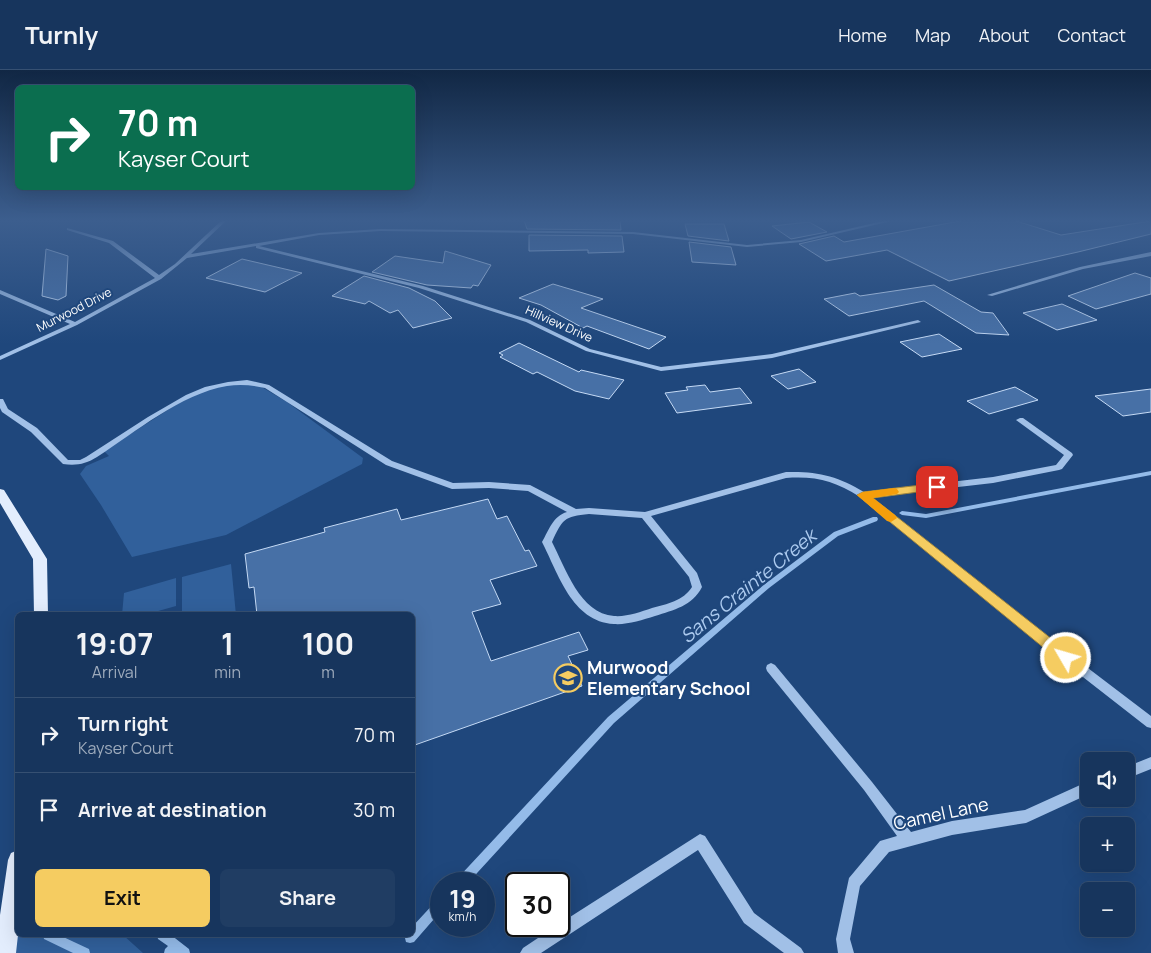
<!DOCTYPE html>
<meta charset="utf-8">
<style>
body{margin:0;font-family:Manrope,sans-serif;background:#203d63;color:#f1f3f6;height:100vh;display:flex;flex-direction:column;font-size:19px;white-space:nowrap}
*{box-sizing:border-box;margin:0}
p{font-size:16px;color:#9eabbc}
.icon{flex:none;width:28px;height:28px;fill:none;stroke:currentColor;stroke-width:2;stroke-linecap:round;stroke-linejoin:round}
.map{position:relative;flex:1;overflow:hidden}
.drawer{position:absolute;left:15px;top:542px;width:400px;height:325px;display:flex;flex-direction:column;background:#17355d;border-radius:8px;box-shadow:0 5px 20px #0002,0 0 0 1px #365072}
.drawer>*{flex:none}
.banner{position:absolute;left:15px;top:15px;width:400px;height:105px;border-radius:8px;box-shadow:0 5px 20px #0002,0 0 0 1px #365072;background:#0b6e4f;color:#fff;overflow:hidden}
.fabs{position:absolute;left:1080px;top:682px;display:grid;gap:10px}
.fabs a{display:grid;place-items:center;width:55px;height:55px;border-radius:8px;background:#17355d;box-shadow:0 5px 20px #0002,0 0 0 1px #365072;font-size:25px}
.speed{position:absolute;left:430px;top:802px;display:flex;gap:10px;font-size:25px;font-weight:700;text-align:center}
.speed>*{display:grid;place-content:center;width:65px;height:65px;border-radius:50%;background:#17355d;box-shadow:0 5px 20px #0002,0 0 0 1px #365072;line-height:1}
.speed small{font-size:12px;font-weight:400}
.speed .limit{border:2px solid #111;border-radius:8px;background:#fff;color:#111}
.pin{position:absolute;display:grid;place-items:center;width:42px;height:42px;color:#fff;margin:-21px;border-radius:10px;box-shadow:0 2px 8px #0006}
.me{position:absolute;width:55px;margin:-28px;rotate:308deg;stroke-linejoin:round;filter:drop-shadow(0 0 4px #0008)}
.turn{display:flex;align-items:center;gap:18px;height:105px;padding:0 20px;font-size:22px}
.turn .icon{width:65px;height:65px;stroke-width:2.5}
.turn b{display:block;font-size:35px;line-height:42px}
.eta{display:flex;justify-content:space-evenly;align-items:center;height:85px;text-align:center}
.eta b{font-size:30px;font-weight:700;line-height:35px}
.cta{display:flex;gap:10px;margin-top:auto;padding:10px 20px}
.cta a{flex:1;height:58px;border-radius:8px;background:#f5cc61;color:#111;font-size:20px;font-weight:700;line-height:58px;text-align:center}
.cta a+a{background:#203d63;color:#f1f3f6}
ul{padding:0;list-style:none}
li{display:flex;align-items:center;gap:15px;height:75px;padding:0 20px;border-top:1px solid #365072}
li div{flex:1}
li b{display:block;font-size:19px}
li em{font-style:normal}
header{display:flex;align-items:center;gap:30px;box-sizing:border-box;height:70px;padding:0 25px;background:#17355d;border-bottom:1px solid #365072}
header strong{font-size:24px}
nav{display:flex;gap:28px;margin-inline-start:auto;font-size:18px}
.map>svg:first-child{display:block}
.green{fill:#31609b}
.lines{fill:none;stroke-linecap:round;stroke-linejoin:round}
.stream{fill:#94bbe9;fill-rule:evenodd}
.building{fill:#4770a6;stroke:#c5daf5}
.minor{fill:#a1c0e7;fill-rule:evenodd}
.major{fill:#e3edfd;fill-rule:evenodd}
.route{fill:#f5cc61;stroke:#9f853f}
.slow{fill:#f59e0b}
.labels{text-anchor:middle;stroke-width:4;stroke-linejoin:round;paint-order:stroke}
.far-street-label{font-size:12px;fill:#fff;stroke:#1f477c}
.near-poi-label{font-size:18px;font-weight:bold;fill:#fff;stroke:#1f477c;text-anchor:start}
.near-street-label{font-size:18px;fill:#fff;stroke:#1f477c}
.near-water-label{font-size:19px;font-style:italic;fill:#accaef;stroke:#1f477c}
</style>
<header>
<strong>Turnly</strong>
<nav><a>Home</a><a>Map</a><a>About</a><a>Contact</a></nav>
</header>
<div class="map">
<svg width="1151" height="883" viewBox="0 0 1151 883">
<rect width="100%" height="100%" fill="#1f477c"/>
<path class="green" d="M234 312 260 316 287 332 363 388 362 394 226 465 132 487 101 435 80 404 86 396 109 386 104 381 174 336 202 321Z
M231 494 236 545H182V507Z
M176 508V536L144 545H122L124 523Z
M18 865H123L143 883H5Z"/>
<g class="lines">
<path class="stream" d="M1151 401V405L926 448 902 445 899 443 902 441 926 444Z
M873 447H877L878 449 877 451 838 466 769 518 614 653 467 814H455L456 810 608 647 765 514 834 462Z
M441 829V841L414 872 410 873 406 872 405 868 406 865H412V857L437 830Z
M43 865H59L89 879 90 883H73L44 869Z
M157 865H171L189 879 190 883H164L165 879 168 876 158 869Z"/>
</g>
<path class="building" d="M524 150H620L621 160 527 159Z
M966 150H1013L1061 165 1151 151V164L1078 182 949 211 887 180 826 191 799 174 834 166 844 172Z
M809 152 827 162 791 169 772 156Z
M685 154H724L729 171 688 166Z
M529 165 622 166 624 182 588 183V180L529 181Z
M689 172 731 177 736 195 692 192Z
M46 179 68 186 66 226 58 230 42 226Z
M445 181 491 195 478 216 473 215 471 218 427 215 372 202 395 186 443 193Z
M242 189 302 203 265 222 206 208Z
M1135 203 1151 208V224L1096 239 1068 226Z
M364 206 409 218 435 231 452 248 413 258 398 240 390 243 369 231 365 234 332 226Z
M553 214 603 229 581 238 666 267 649 279 587 256 583 258 541 235 519 228Z
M934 215 981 242 993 243 1009 265 976 263 924 231 849 246 824 229 855 223 860 226Z
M1062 234 1097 250 1057 260 1023 243Z
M939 264 962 279 922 287 900 272Z
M519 273 579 302 581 300 624 310 609 329 575 321 537 302 533 304 500 287 503 285 499 283Z
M799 299 816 312 788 319 771 306Z
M705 315 710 322 740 318 752 333 677 343 665 323 688 320 686 317Z
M1015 317 1038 330 989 344 967 331Z
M1151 319V342L1123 346 1095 326Z
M488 429 497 449 507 446 525 481 529 480 537 496 490 510 501 534 472 542 491 591 579 562 588 580 568 586 582 616 412 676V545H257L254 517 249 518 245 484 325 462 324 458 397 439 401 450Z"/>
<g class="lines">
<path class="minor" d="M222 150H227L191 184 319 163 380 159 633 162 747 175 801 170 887 150H896L801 172 747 177 633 164 380 161 319 165 259 176 423 216 530 250 590 279 661 297 772 284 918 250 921 252 772 288 661 301 586 281 526 252 419 218 256 178V176L187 188 161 209 77 255 0 290V286L70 254 0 224V220L75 252 155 208 109 173 67 160V158L113 171 159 205 175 194Z
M1151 182V186L1083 199 992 226 987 225 1080 197Z
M247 310 269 315 392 391 453 413 489 412 530 415 576 439 589 438 645 442 786 402C817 401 838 406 864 422L993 407 1056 395 1064 385 1016 350 1020 348H1023L1072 383 1073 385 1062 399 1059 400 993 413 871 427 1055 573 1151 646V658L1147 657 1047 579 860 427C834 411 817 406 786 408L651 446 697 503 702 517C692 536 674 540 655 546 642 550 627 555 614 554 572 552 558 503 542 472 549 460 553 446 567 442L528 421 489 418 452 419 386 395 265 318C252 315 240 314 227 316 180 324 136 362 97 387 86 394 76 396 63 394L31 362 2 342 0 338V329H3L8 339 37 358 68 390H80L86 387 148 347 186 325 205 317 228 312ZM589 444 642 448 689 507 692 517C683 531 667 534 652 538 640 542 627 547 614 546 580 544 565 497 552 472 562 450 564 446 589 444Z
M771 593 775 595 872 712 911 762 952 751 1025 740 1089 711V724L1026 753 952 765 889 782 860 816 850 869 854 883H838L836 869 849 808 880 771 897 766 864 720 767 601 766 598 767 595Z
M1151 687V699L1126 709V697Z
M700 764 705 766 754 843 801 878 804 883H784L744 853 698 780 541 883H520L523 878 556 856H559V854Z"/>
<path class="major" d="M0 419 4 420 47 489 48 545H34L33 489 0 433Z
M18 780V865L16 883H0V845L8 790 11 783Z"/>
</g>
<linearGradient id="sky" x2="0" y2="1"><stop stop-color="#112744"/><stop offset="0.55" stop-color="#3c5e8e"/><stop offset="1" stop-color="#3c5e8e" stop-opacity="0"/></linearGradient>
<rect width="1151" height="274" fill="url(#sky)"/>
<path class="route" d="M937 413 943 417 941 419 873 428 1071 584 1073 588 1071 592 1066 594 1061 592 857 425 863 422Z"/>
<path class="slow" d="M894 418 897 419 899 422 897 424 873 428 895 445 897 448 891 452 887 451 857 425 863 422Z"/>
<defs>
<g id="school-ring" transform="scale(1.4375)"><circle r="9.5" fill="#1f477c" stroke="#f5cc61" stroke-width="1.5"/><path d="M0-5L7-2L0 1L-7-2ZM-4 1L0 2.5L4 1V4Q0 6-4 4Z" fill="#f5cc61"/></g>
</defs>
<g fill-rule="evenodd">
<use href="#school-ring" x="568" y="608"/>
</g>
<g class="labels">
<g class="far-street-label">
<text transform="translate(74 240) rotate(-27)" y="4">Murwood Drive</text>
<text transform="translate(559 254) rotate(24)" y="4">Hillview Drive</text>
</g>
<g class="near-poi-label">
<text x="587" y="604">Murwood<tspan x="587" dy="21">Elementary School</tspan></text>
</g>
<g class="near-street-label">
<text transform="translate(941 744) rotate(-12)" y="6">Camel Lane</text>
</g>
<g class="near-water-label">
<text transform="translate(748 516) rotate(-39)" y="7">Sans Crainte Creek</text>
</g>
</g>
</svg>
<div class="fabs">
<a><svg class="icon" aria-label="sound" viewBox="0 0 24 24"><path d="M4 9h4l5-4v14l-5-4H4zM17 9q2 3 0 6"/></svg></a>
<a>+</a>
<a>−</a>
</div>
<div class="speed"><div>19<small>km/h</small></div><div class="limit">30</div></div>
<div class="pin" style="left:937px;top:417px;background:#d93025"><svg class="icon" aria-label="arrive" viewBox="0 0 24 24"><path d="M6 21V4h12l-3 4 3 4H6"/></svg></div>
<svg class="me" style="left:1066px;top:588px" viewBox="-20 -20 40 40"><circle r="17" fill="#f5cc61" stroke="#fff" stroke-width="3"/><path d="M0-11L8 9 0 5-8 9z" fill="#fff"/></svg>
<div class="banner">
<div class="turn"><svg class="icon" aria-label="right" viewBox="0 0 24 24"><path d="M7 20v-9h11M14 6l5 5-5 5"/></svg><div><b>70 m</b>Kayser Court</div></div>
</div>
<section class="drawer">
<div class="eta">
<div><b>19:07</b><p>Arrival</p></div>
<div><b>1</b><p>min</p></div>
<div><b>100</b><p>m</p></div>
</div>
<ul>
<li><svg class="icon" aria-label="right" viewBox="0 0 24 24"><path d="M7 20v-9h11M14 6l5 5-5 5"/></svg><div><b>Turn right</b><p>Kayser Court</p></div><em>70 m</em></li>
<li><svg class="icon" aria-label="arrive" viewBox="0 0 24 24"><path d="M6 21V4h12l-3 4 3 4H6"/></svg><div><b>Arrive at destination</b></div><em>30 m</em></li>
</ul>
<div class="cta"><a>Exit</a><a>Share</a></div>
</section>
</div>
